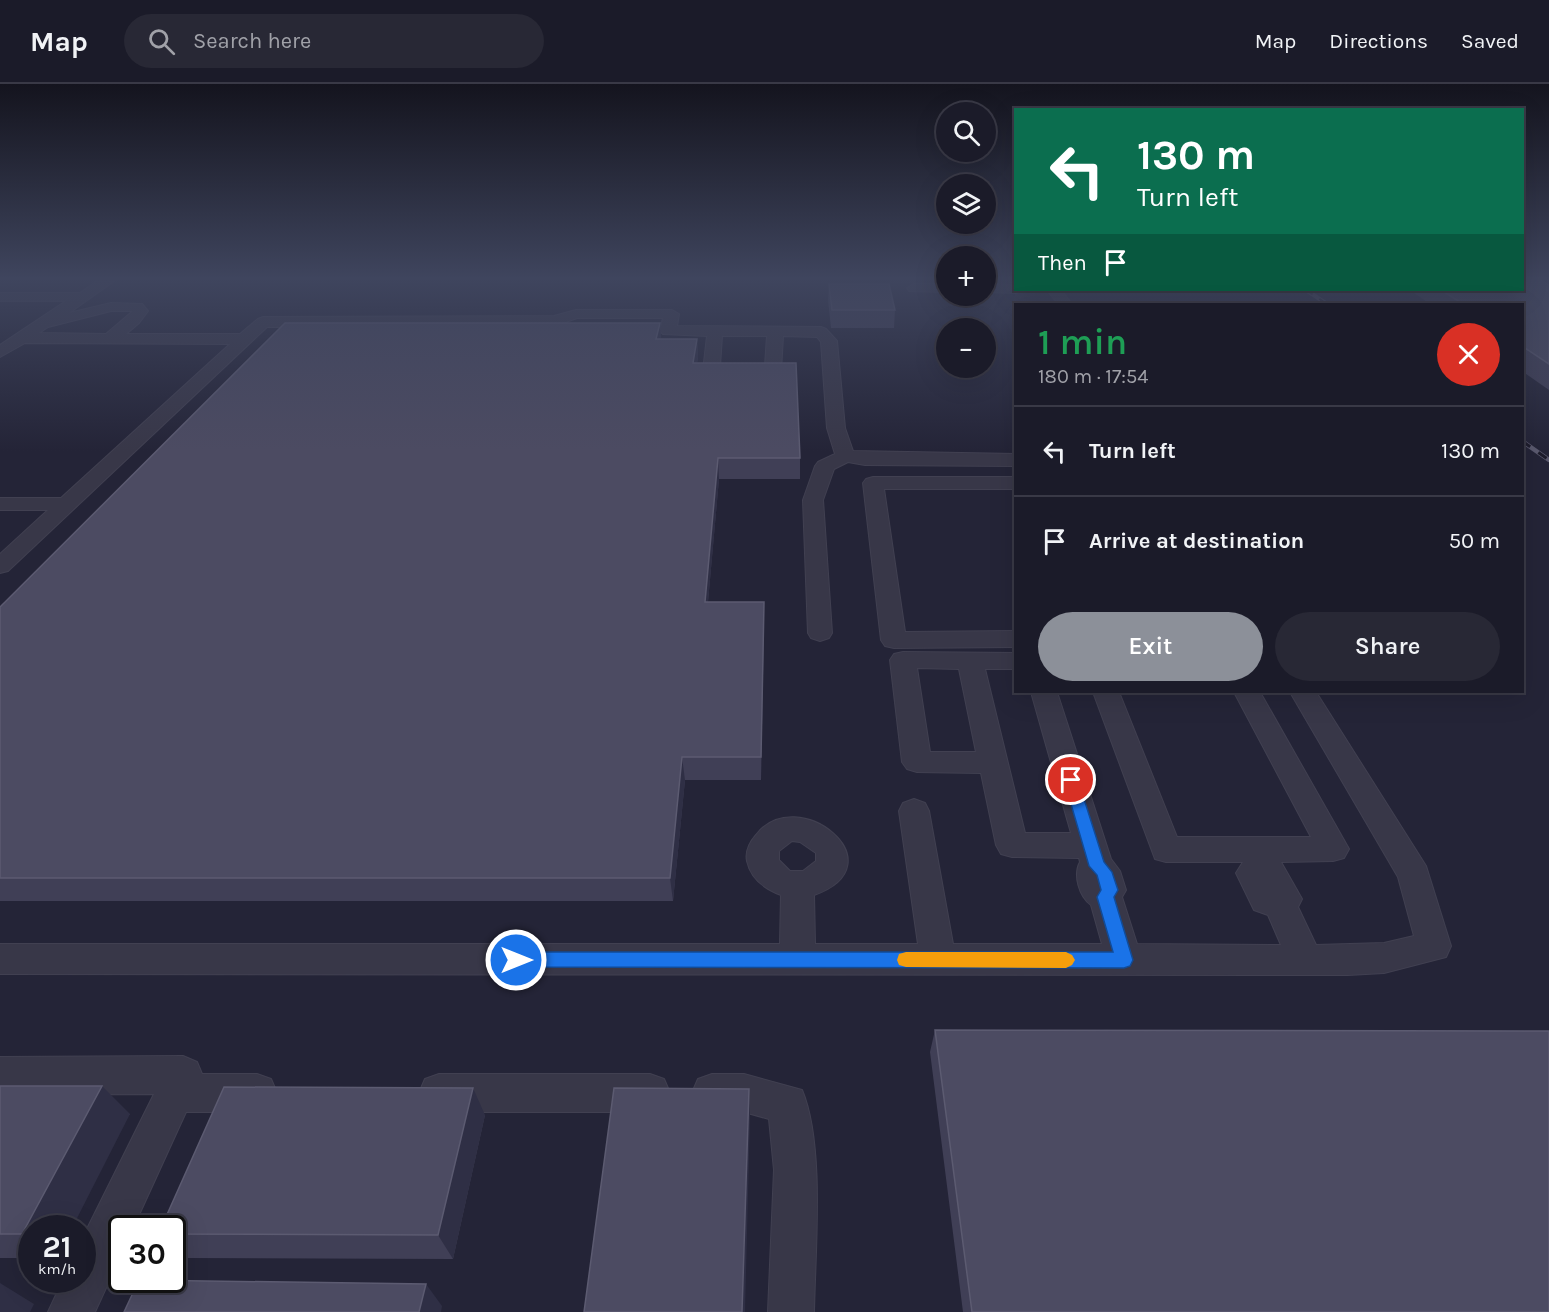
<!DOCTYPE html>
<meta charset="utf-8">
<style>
body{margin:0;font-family:Karla,sans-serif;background:#282835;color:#f1f3f6;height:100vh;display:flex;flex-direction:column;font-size:22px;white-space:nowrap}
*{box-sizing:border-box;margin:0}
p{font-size:20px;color:#a0a1a8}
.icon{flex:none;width:33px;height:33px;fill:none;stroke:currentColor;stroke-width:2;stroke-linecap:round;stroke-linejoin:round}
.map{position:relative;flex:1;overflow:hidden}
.drawer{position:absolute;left:1014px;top:219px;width:510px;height:390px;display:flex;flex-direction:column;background:#1b1b29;border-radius:0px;box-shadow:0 6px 24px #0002,0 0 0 2px #393946}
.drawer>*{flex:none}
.banner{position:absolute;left:1014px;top:24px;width:510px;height:183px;border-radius:0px;box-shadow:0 6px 24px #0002,0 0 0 2px #393946;background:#0b6e4f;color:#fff;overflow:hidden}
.fabs{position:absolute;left:936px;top:18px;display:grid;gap:12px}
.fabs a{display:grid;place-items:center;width:60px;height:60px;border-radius:50%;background:#1b1b29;box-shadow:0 6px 24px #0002,0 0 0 2px #393946;font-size:30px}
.speed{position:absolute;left:18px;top:1131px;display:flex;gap:12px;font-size:30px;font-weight:700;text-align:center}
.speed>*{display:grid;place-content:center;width:78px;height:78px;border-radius:50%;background:#1b1b29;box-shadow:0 6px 24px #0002,0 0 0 2px #393946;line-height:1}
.speed small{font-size:15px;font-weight:400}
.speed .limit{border:3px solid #111;border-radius:9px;background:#fff;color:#111}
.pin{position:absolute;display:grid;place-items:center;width:51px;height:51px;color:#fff;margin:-26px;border:3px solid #fff;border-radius:50%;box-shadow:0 2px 6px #0007}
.me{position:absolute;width:66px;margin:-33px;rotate:90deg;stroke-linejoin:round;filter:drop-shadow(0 0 4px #0008)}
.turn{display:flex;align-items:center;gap:21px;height:126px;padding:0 24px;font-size:27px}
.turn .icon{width:78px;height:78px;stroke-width:2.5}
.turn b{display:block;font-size:42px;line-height:51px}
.then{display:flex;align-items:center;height:57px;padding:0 24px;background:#0003;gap:12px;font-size:22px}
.round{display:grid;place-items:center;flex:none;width:63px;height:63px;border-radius:32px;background:#282835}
.summary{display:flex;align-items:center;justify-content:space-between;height:102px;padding:0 24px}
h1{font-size:36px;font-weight:600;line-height:45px;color:#1e9e55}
.primary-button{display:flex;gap:12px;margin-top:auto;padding:12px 24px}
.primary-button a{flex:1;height:69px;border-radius:36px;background:#8c9099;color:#fff;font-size:24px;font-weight:600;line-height:69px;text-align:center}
.primary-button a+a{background:#282835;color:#f1f3f6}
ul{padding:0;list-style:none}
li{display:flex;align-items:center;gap:18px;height:90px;padding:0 24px;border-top:2px solid #393946}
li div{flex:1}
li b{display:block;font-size:22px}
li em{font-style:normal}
header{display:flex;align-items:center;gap:36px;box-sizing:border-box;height:84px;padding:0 30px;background:#1b1b29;border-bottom:2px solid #393946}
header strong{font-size:28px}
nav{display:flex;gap:33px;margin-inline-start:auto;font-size:21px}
.search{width:420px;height:54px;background:#282835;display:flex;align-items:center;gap:15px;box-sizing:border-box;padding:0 21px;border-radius:33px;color:#a0a1a8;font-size:22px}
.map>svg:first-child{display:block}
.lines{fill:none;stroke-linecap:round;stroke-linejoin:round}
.minor-casing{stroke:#414051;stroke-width:2}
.minor{fill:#383748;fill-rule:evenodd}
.rail-far1-casing{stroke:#5a596e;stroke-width:4}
.rail-casing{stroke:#5a596e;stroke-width:4.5}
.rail-far1{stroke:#1d1c2c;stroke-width:2;stroke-dasharray:8;stroke-linecap:butt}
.rail{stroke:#1d1c2c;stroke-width:3;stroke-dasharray:10;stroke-linecap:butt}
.wall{fill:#403f56}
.shaded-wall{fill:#2f2f45}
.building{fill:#4c4b62;stroke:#5c5b71;stroke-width:1.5}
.route{fill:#1a73e8;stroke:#114b97;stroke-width:1.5}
.slow{fill:#f59e0b}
</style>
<header>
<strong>Map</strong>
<div class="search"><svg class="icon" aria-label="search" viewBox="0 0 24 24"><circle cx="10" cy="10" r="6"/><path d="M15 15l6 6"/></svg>Search here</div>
<nav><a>Map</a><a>Directions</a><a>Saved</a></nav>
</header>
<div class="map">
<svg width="1549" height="1228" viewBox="0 0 1549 1228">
<rect width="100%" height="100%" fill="#242437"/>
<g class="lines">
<g class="minor-casing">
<path id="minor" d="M100 195H117L69 229 111 219 142 220 148 227 139 239 126 250H240L258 235 263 233 554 232 576 226H672L679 230 677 242 821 243 826 245 837 257 845 344 853 367 1016 370V382L865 381 848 378 834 385 823 416 832 549 829 554 820 557 811 554 808 549 803 416 815 382 818 378 835 370 827 344 821 258 817 253 783 252 781 287 779 291 711 292 703 287 707 252 663 250 660 247 663 234H577L555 242 267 243 8 487 0 489V470L48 426H0V414H61L230 260 25 259 0 273V261L66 217H0V209H80ZM111 227H133L106 250 39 249 48 243ZM722 252H767L765 282H720Z
M914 200H946V208L909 207 907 204Z
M986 200 1016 201V206H1023L1016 209 986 208Z
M1047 206H1061L1072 220H1058Z
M873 393H1016V405H884L905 548 1016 547V563L894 564 885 562 881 556 863 399 866 395Z
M903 568 1016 569V585H985L1025 749H1071L1031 608H1057L1111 775 1120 787 1126 806 1122 813 1137 860 1281 861 1268 831 1254 826 1236 789 1243 778H1166L1155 775 1093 608H1119L1177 753H1311L1234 608H1260L1349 765 1344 774 1333 777 1281 778 1302 815 1298 823 1316 861 1384 859 1414 852 1398 793 1290 608H1316L1426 782 1451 862 1446 873 1384 889 1348 891 0 890V860H780L781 811C765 805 751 795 747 777 745 767 750 758 756 751 797 697 901 780 814 811L815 860H918L899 727 903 719 914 715 925 719 929 727 953 860H1102L1091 821C1079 812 1073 791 1080 778L1079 774 1012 773 1001 770 996 761 981 689 917 688 907 685 902 678 890 576 894 570ZM917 584 959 585 976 668H930ZM792 757 800 758 816 769V777L803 787H790L779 776V767Z
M183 972 197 978 202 990H257L271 995 277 1009 271 1023 257 1028H186L133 1144H122V1169L95 1228H48L63 1196H82V1155L154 1010 0 1011V973Z
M439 990H650L664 995 670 1009 664 1023 650 1028H439L425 1023 419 1009 425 995Z
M712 990H744L802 1006C825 1061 815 1167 814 1228H768L774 1086 769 1035 744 1028H712L698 1023 692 1009 698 995Z"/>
</g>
<use href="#minor" class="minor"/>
<g class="rail-far1-casing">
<path id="rail-far1" d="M1306 206 1327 220"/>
</g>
<g class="rail-casing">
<path id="rail" d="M1522 357 1549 376"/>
</g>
<use href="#rail-far1" class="rail-far1"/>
<use href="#rail" class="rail"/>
</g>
<path class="wall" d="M829 200 895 226 894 244H831L828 216Z
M1549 201V306L1522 287V220H1430L1410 206H1522Z
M660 239 661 255H697L698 273 697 279 800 374V395H719L708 518 764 540 761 696H685L673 817H0V523Z
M935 946 1549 1228H963L930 968Z
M0 1002 130 1030 32 1144V1174H0Z
M485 1031 453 1175 186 1174 172 1163V1144Z"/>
<path class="shaded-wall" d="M660 239 661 257 656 255Z
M697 255 698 273 694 297 693 279Z
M718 374 719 395 706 540 705 518Z
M764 518V540L761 696V673Z
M682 673 685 696 673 817 670 794Z
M102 1002 130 1030 72 1144H32V1157L22 1150Z
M473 1004 485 1031 453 1175 438 1151Z
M749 1005 750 1032 745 1228H742Z
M0 1199 34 1220 30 1228H0Z
M426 1200 442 1222 441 1228H419Z"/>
<path class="building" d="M1522 195H1539L1549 201V206H1547L1549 208V280L1522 262V220H1463L1441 206H1522Z
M829 200H889L895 226H832Z
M285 239H660L656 255H697L693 279H796L800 374H718L705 518H764L761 673H682L670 794H0V523Z
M935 946 1549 947V1228H972Z
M0 1002H102L22 1150H0Z
M224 1003 473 1004 438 1151 172 1150V1144H161Z
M614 1004 749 1005 742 1228H584Z
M139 1196 426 1200 419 1228H124Z"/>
<linearGradient id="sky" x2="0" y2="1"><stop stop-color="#14141e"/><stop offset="0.53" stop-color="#3f455e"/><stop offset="1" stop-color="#3f455e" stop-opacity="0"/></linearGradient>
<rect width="1549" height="367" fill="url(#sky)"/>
<path class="route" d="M1071 691 1076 692 1078 696 1104 778 1112 788 1118 806 1114 813 1133 876 1130 882 1124 884 516 883 510 881 507 876 510 870 516 868H1113L1097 813 1101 806 1097 791 1089 782 1064 696 1066 692Z"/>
<path class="slow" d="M906 868H1066L1072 871 1075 876 1072 881 1066 884 906 883 899 881 897 876 899 870Z"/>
</svg>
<div class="fabs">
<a><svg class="icon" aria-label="search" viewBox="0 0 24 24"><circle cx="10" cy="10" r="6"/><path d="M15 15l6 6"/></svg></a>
<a><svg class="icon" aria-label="layers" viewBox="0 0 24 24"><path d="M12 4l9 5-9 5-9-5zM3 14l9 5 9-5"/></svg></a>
<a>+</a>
<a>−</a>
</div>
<div class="speed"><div>21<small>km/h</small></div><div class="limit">30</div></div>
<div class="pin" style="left:1071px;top:696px;background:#d93025"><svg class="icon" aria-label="arrive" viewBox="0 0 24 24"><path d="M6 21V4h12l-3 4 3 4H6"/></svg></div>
<svg class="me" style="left:516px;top:876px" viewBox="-20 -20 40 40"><circle r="17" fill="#1a73e8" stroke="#fff" stroke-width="3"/><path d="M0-11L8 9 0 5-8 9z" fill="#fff"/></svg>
<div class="banner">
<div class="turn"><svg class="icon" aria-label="left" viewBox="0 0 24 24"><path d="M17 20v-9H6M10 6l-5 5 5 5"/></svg><div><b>130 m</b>Turn left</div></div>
<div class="then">Then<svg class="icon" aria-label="arrive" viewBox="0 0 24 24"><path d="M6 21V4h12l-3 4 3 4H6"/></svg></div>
</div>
<section class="drawer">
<div class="summary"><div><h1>1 min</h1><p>180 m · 17:54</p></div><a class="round" style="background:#d93025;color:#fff"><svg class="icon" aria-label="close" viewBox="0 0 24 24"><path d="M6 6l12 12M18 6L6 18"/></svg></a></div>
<ul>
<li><svg class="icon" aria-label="left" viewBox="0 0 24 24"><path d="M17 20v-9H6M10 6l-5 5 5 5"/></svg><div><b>Turn left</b></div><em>130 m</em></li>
<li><svg class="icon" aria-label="arrive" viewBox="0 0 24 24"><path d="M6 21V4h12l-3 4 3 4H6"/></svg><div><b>Arrive at destination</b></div><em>50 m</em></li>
</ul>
<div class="primary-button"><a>Exit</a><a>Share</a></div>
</section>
</div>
